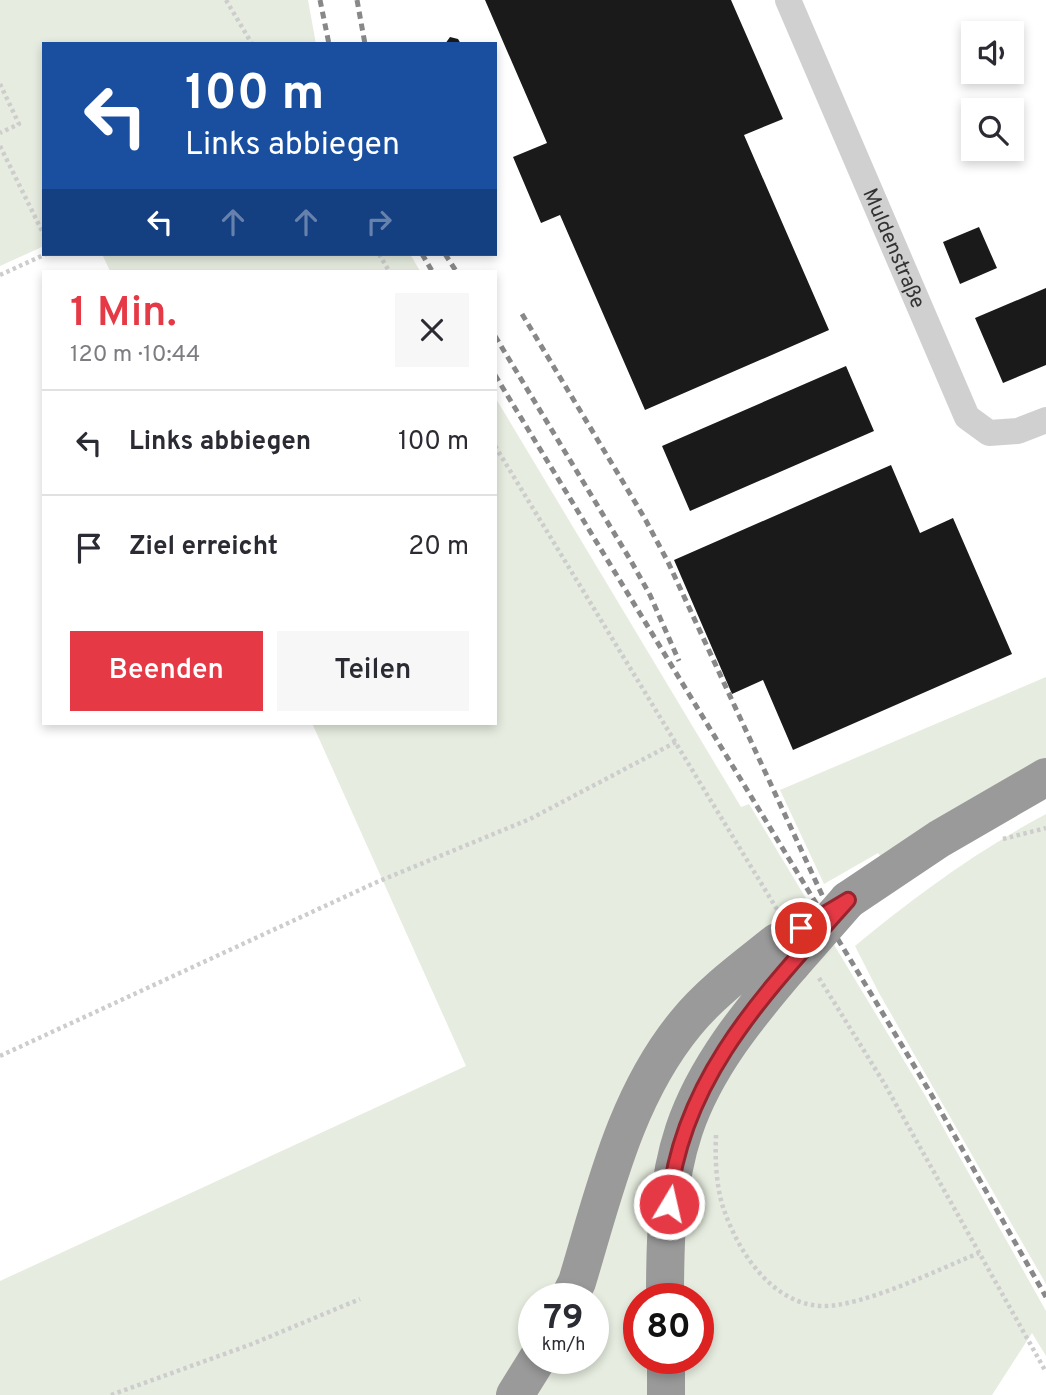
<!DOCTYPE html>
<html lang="de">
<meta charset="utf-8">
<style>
body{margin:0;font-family:Overpass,sans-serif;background:#f7f7f7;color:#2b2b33;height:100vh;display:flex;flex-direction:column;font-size:26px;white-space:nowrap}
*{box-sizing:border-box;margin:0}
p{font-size:23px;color:#7c7c81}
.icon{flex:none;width:38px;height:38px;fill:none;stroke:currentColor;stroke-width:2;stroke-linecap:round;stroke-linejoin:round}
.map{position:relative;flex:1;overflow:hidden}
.drawer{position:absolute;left:42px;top:270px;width:455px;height:455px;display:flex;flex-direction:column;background:#fff;border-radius:0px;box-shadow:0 4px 10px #0003}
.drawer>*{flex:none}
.hud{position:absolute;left:42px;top:42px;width:455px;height:214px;border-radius:0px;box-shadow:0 4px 10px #0003;background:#1a4fa0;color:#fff;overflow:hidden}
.buttons{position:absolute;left:961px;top:21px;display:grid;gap:14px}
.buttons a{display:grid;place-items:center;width:63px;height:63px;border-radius:0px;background:#fff;box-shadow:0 4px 10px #0003;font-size:35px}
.speed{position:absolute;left:518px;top:1283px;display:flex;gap:14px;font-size:35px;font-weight:700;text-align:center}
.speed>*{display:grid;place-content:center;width:91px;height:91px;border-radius:50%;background:#fff;box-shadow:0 4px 10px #0003;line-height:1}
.speed small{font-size:18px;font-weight:400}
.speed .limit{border:10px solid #d22;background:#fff;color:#111}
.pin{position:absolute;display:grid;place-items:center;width:60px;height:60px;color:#fff;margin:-30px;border:4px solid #fff;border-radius:50%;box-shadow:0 2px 7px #0007}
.me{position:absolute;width:77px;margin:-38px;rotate:9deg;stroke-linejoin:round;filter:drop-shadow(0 0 5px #0008)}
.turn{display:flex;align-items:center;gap:24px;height:147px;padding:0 28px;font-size:32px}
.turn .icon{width:91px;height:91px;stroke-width:2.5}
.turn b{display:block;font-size:49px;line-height:60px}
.lanes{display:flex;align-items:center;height:66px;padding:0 28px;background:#0003;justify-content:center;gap:35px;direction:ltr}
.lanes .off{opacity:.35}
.round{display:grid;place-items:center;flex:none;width:74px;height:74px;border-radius:0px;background:#f7f7f7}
.headline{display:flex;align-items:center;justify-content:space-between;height:119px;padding:0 28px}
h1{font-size:42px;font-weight:600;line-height:52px;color:#e63946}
.button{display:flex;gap:14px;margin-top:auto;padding:14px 28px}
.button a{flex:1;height:80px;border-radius:0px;background:#e63946;color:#fff;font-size:28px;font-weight:600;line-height:80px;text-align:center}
.button a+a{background:#f7f7f7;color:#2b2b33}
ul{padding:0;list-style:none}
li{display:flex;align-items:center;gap:21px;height:105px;padding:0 28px;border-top:2px solid #e1e1e2}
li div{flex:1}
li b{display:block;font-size:26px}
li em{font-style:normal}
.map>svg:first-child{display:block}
.green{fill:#e6ecdf;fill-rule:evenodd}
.building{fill:#1a1a1a}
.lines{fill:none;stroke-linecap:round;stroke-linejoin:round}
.path{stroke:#cdcdcd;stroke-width:4.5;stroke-dasharray:3.5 3.5;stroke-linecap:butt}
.street{stroke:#d0d0d0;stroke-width:26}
.highway{stroke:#9a9a9a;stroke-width:38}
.rail{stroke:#888;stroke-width:5;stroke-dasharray:7 5;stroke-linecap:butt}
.highway-bridge{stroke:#9a9a9a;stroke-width:38}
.route-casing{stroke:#96252e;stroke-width:18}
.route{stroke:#e63946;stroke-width:12}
.labels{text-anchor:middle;stroke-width:7;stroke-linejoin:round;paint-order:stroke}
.street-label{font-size:21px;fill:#333;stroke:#fff}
</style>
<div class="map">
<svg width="1046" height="1395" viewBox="0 0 1046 1395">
<rect width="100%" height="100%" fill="#fff"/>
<path class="green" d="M0 0H308L316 44H44V246L0 266Z
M102 254H410L420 271H110Z
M495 397 741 807 749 804 926 1097 1046 1311V1356L1032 1333 992 1395H0V1281L466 1066 312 723H495ZM534 1298H593V1358H534ZM639 1298H698V1358H639Z
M1046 677V761L881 857 878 853 824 884 780 790Z
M1046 814V1284L879 993 855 946C915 896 977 851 1046 814Z"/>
<path class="building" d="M485 0H731L783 119 744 135 829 330 645 410 560 215 541 223 513 157 547 143Z
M450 37 458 39 461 44H445Z
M979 227 997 268 960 284 943 242Z
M1046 288V365L1003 383 975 318Z
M846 366 874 431 690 511 662 446Z
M891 465 920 533 953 518 1012 654 793 750 763 680 732 694 674 560Z"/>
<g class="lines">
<path class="path" d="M226 0 252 44
M0 84 19 124 0 133
M0 146 44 235
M379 254 389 271
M0 275 46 254
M495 446 778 911
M1003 839 1046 828
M819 978 884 1083 1046 1372
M0 1056 377 882 530 819 676 742
M716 1135C715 1159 716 1187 724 1210 739 1253 772 1304 822 1306 863 1307 939 1269 979 1253
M111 1395 252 1344 360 1299"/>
<path class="street" id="s1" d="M788 0 967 417 989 433 1018 431 1046 420"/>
<path class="highway" d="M848 900 939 839 1046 777
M569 1298 577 1282C604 1193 625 1097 686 1023 711 992 746 967 777 942
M665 1298C665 1242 666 1184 684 1130 705 1067 749 1014 791 965
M666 1358V1395
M515 1395 538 1358"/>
<path class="rail" d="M320 0 329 44
M357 0 365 44
M422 254 432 271
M445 254 456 271
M522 314 644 517 668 562 823 897
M495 336 631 561 650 595 679 661
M495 375 873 997 931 1094 1046 1297"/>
<path class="highway-bridge" d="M791 965 848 900"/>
</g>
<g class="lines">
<g class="route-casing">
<path id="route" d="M669 1204C681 1077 768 990 848 900L801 928"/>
</g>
<use href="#route" class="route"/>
</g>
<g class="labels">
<g class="street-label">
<text dy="7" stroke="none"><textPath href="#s1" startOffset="270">Muldenstraße</textPath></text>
</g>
</g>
</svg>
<div class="buttons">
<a><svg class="icon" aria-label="sound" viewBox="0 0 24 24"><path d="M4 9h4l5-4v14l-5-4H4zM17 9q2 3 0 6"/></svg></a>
<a><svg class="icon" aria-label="search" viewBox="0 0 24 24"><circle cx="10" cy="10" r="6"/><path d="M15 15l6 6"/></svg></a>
</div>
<div class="speed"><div>79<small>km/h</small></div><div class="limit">80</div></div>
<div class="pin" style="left:801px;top:928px;background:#d93025"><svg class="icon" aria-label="arrive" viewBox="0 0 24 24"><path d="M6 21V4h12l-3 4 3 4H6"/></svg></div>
<svg class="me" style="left:669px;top:1204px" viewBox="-20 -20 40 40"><circle r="17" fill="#e63946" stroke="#fff" stroke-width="3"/><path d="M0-11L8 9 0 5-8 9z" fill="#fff"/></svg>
<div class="hud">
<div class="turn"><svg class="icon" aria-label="left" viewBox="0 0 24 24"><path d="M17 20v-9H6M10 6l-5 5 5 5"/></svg><div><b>100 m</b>Links abbiegen</div></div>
<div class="lanes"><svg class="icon" aria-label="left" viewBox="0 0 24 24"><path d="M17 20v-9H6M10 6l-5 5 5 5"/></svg><svg class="icon off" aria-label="ahead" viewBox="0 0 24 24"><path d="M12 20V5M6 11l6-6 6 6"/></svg><svg class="icon off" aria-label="ahead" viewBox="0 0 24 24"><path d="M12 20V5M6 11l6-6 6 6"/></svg><svg class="icon off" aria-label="right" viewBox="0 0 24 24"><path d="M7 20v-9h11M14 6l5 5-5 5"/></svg></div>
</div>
<section class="drawer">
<div class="headline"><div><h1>1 Min.</h1><p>120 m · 10:44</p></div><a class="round"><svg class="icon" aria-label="close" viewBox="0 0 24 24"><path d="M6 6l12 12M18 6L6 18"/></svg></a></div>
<ul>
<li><svg class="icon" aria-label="left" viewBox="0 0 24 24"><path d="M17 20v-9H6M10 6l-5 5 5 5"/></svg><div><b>Links abbiegen</b></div><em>100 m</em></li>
<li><svg class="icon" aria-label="arrive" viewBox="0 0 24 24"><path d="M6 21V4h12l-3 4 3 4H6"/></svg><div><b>Ziel erreicht</b></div><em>20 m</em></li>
</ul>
<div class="button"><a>Beenden</a><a>Teilen</a></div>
</section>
</div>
